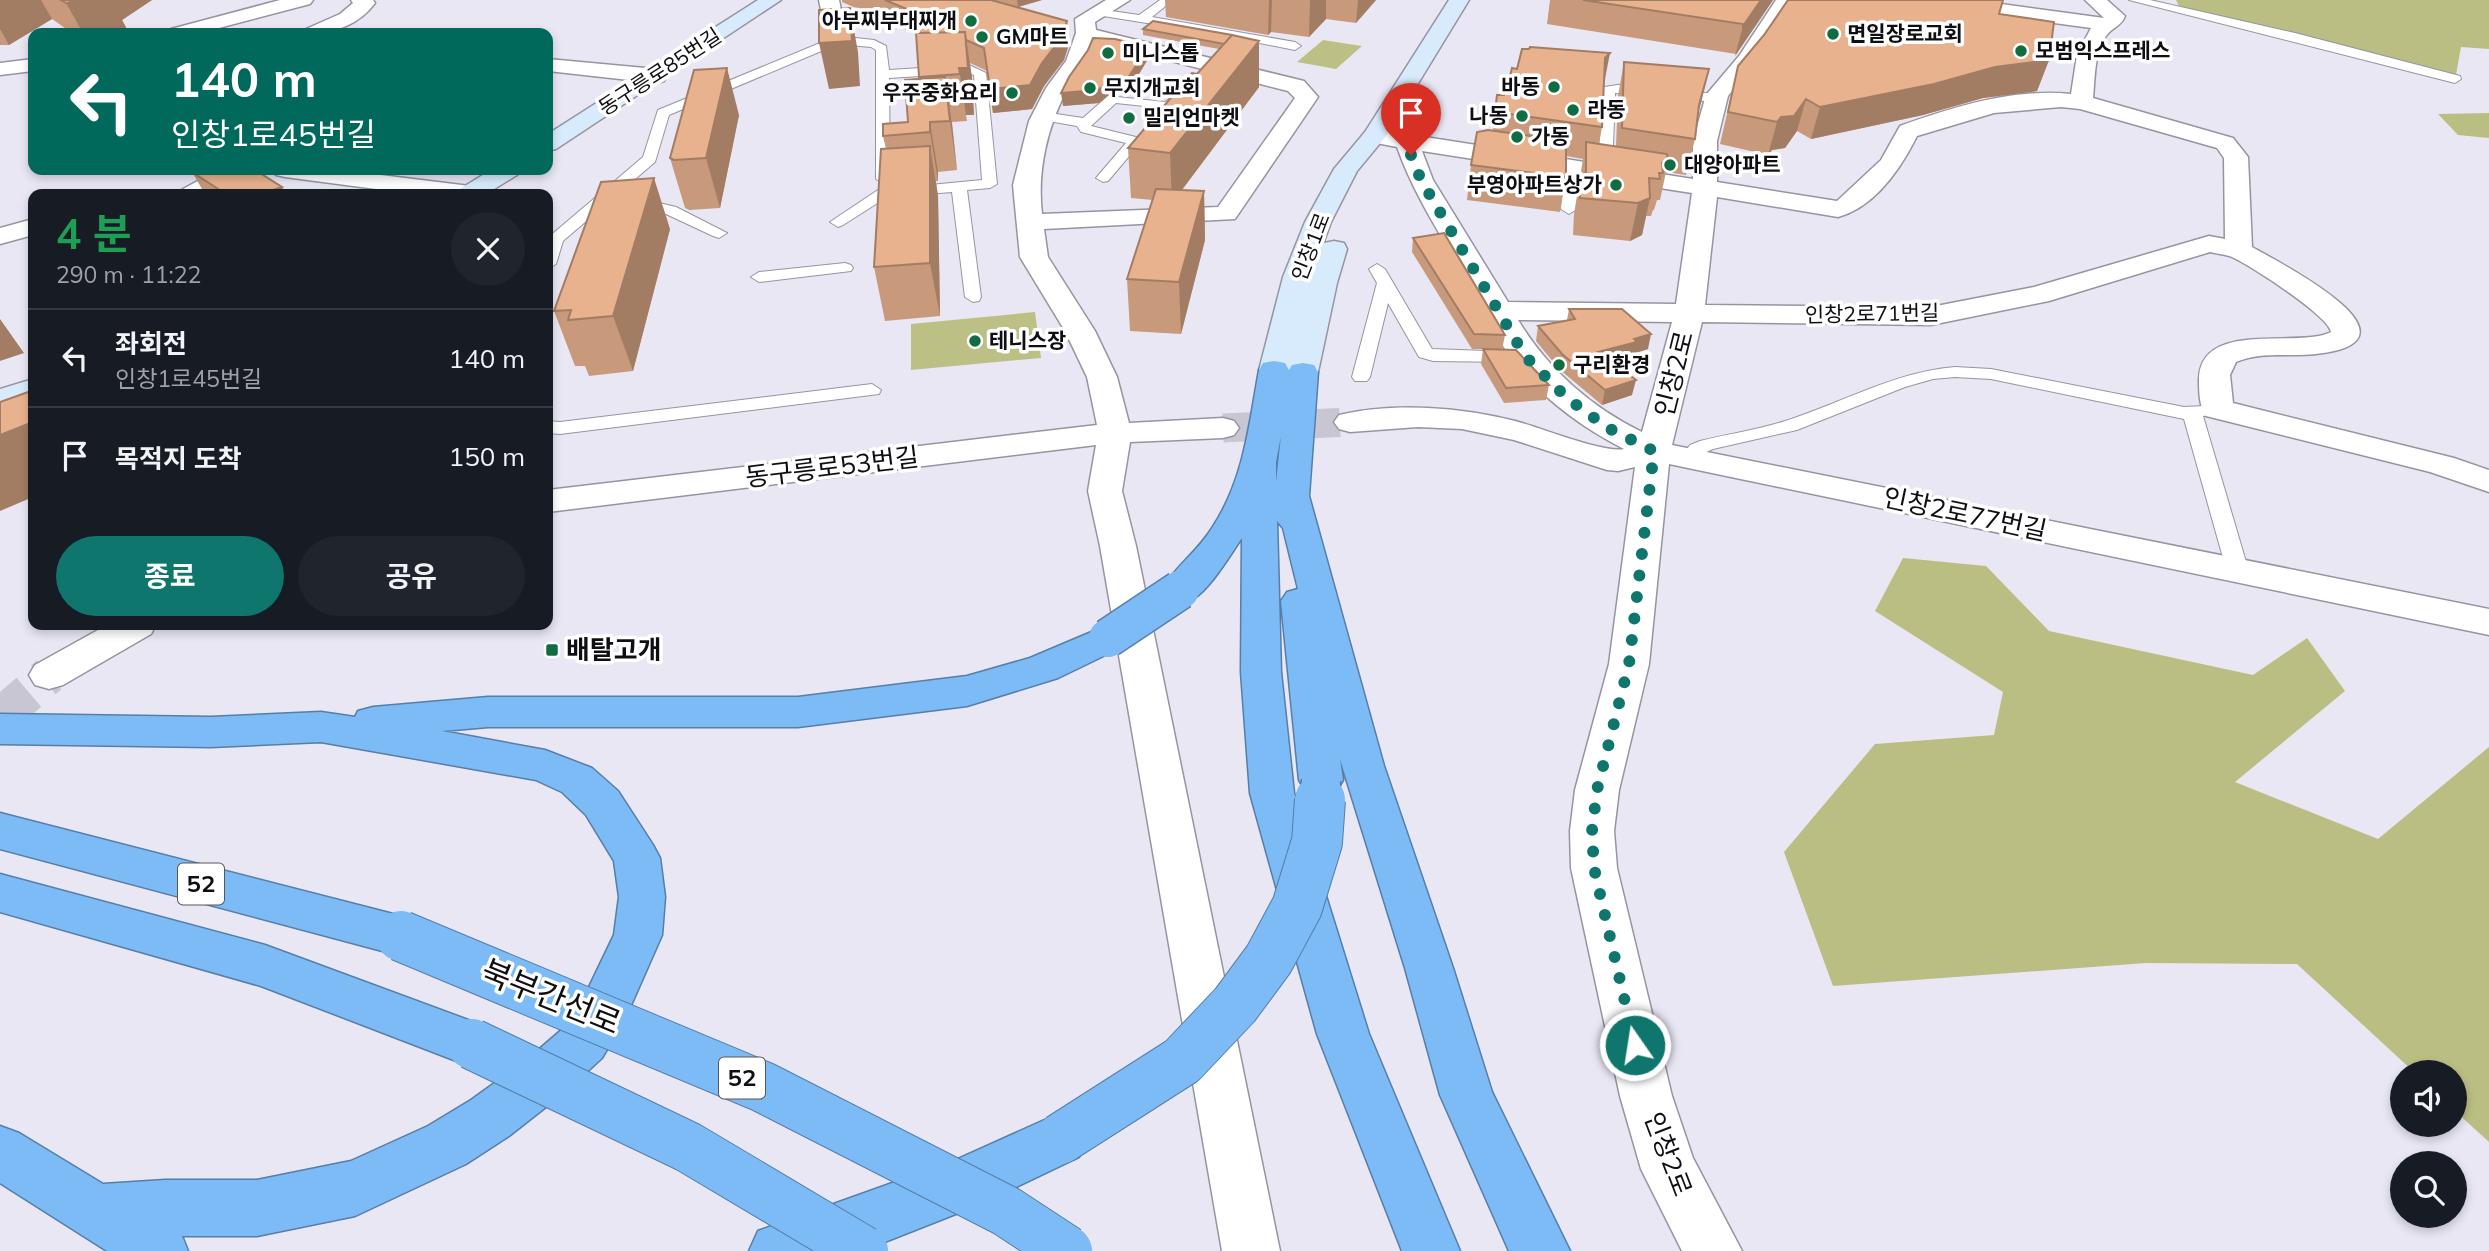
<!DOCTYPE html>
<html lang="ko">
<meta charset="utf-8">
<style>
body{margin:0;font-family:Mulish,"Noto Sans KR",sans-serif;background:#20242c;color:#f1f3f6;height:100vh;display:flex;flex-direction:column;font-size:26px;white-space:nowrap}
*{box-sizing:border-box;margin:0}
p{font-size:23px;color:#9ea1a6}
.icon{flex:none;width:38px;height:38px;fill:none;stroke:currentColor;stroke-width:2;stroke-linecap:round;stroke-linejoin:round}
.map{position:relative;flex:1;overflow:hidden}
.sheet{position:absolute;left:28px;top:189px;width:525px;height:441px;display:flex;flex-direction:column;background:#171b24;border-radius:14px;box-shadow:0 4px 10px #0003}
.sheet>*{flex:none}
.guide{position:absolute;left:28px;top:28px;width:525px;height:147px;border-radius:14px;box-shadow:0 4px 10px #0003;background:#00695c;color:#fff;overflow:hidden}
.buttons{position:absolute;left:2390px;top:1060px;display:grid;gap:14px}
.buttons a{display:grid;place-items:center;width:77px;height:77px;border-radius:50%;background:#171b24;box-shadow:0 4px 10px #0003;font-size:35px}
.pin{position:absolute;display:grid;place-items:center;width:60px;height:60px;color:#fff;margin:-72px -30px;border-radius:50% 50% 50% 0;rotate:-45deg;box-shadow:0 0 7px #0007}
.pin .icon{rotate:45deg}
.me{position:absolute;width:77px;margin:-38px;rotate:347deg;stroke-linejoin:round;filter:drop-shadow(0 0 5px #0008)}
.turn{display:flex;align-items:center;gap:24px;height:147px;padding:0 28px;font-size:32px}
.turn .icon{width:91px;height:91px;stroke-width:2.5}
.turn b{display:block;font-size:49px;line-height:60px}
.round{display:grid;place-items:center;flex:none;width:74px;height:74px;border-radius:37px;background:#20242c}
.summary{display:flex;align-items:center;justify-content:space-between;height:119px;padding:0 28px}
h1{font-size:42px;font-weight:700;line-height:52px;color:#1e9e55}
.cta{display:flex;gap:14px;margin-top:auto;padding:14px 28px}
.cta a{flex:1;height:80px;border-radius:42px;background:#0f766e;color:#fff;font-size:28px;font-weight:700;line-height:80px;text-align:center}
.cta a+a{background:#20242c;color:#f1f3f6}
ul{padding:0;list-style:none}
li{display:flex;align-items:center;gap:21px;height:98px;padding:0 28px;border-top:2px solid #363941}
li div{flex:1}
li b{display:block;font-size:26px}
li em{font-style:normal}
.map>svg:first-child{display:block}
.green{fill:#bdc085}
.forest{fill:#babe82}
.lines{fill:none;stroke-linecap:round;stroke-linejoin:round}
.street-tunnel-far1{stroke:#c9c6d3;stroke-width:29;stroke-dasharray:29 15;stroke-linecap:butt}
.street-tunnel{stroke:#c9c6d3;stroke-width:38;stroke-dasharray:38 19;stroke-linecap:butt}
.lane-casing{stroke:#9694a0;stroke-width:2}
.street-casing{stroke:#9694a0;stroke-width:3}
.secondary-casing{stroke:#9694a0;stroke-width:3}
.highway-casing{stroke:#567ea7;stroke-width:3}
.lane{fill:#fff;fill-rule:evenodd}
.street{fill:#fff;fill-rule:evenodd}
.secondary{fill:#d8ebfd;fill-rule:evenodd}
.highway{fill:#7dbbf7;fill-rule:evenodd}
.highway-bridge-far1-casing{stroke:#567ea7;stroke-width:41;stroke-linecap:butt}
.highway-bridge-casing{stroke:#567ea7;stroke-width:52;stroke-linecap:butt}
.highway-bridge-far1{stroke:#7dbbf7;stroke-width:38}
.highway-bridge{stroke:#7dbbf7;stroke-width:50}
.wall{fill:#c8997b}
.shaded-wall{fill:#a27d64}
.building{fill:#e8b28f;stroke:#a27d64;stroke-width:2}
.route{stroke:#0f766e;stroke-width:12;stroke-dasharray:0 21.6}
.poi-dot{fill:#106d42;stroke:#fff;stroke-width:2.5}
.labels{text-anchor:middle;stroke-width:7;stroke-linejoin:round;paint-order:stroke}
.far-poi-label{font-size:21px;font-weight:bold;fill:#0f0e13;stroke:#fff;text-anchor:start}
.far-street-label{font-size:21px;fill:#0f0e13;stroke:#fff}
.shield{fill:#fff;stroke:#57565a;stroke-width:2}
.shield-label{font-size:24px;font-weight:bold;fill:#0f0e13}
.street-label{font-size:26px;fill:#0f0e13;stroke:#fff}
.poi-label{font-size:26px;font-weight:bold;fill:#0f0e13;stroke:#fff;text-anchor:start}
.near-street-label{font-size:32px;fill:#0f0e13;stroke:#fff}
</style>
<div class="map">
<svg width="2489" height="1251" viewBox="0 0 2489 1251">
<rect width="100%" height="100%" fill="#eae7f5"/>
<path class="green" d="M1323 40 1362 46 1336 69 1297 62Z
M1035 312 1041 358 911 370V324Z"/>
<path class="forest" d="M2176 0H2489V49L2461 47 2456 75 2179 6Z
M2489 113V138L2458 135 2438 114Z
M1903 558 1986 566 2049 631 2253 675 2307 638 2345 691 2235 782 2378 839 2489 747V1142L2455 1111V1073H2415L2297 964 2146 963 1833 986 1784 852 1875 744 1994 735 2003 692 1875 611Z"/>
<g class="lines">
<path class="street-tunnel-far1" d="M1223 428 1350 422"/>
<path class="street-tunnel" d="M0 717 49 675"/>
<g class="lane-casing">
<path id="lane" d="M1160 0H1173L1152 17 1295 42 1301 46 1295 50 1209 33 1097 15 1091 12 1097 9 1139 15Z
M2129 0H2150L2295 33 2460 76 2461 79 2455 83Z
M837 36 874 40 886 46 889 70 969 65 986 73 997 184 990 188 967 190 981 297 979 301 973 302 965 297 952 192 887 197 843 225 838 227 830 222 878 190 982 180 974 75 968 73 889 78 890 179 883 183 876 179V50L871 47 838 44 669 115 655 162 563 241 556 264 548 269V240L550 236 643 157 658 110Z
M1625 84 1716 94 1723 98 1716 102 1615 93 1612 172 1605 176 1598 172 1602 90 1604 87Z
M1186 87 1193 91 1173 109 1116 103 1091 126 1140 138 1142 141 1108 181 1103 182 1096 178 1126 143 1081 132 1077 126 1043 120 1036 116 1043 112 1083 118 1108 96 1165 102Z
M1570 162 1577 166V209L1569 214 1561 209 1563 166Z
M634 197 676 207 727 233 719 238 713 236 666 214 629 205 626 202 629 199Z
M845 263 851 265 853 268 851 271 759 282 751 277 759 272Z
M1377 264 1385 269 1432 349 1513 352 1522 357 1513 362 1433 361 1419 357 1388 303 1370 377 1367 381H1355L1352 377 1377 283 1369 269Z
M1955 367 1991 369 2184 407 2224 405 2226 409 2224 413 2203 416 2249 572 2246 577H2230L2227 572 2184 419 1991 379 1955 377 1933 379 1905 387 1797 430 1713 449 1704 453 1698 462H1684L1681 458 1690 445 1700 441C1728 434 1758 430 1785 421 1842 403 1894 372 1955 367Z
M872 384 881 390 879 394 560 434 548 433V421L560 422Z"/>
</g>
<g class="street-casing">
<path id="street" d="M280 0H313L310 4 200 33H168L171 29Z
M351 0H373L375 3C357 27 331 34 303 33L306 29 340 14 353 3Z
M819 0H839L847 40 844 44H830L827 40Z
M1106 0H1130L1095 22 1096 30 1304 81 1318 97 1235 219 1044 229 1048 257 1095 331 1117 377 1129 423 1223 418 1234 421 1239 428 1234 435 1223 438 1130 442 1122 491 1136 546 1280 1251H1222L1100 546 1088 491 1096 445 548 512V490L1097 425 1087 377 1065 331 1020 257 1013 185 1029 121 1046 88 1066 61 1076 33 1075 19ZM1093 41 1288 91 1295 98 1218 207 1042 214C1037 172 1047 126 1068 88 1077 72 1087 59 1093 41Z
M1776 0H1796L1754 64 1728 96 1717 141V182L1837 201 1881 160 1900 126C1953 107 2014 88 2071 94L2077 55 2091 28 1929 6 1919 0H1972L2104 18 2085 0H2107L2125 16C2121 27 2112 27 2106 36 2094 53 2095 79 2093 98L2233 138 2248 157 2252 247C2284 265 2432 341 2316 354 2290 357 2261 351 2236 362L2230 375 2233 403 2454 458 2489 470V492L2430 472 2206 416C2199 406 2199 391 2199 379 2201 319 2298 349 2331 332 2329 316 2250 265 2232 257 2225 254 2217 254 2210 252L2049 301 1931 325 1702 322 1672 445 2489 609V635L1669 464 1649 664 1619 790 1614 831 1617 868 1672 1096 1693 1158 1742 1251H1682L1641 1169 1620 1096 1571 868 1570 831 1575 790 1609 664 1635 467 1618 471 1607 470 1514 440 1462 429 1418 427 1350 432 1339 429 1334 422 1339 415C1393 402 1461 407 1515 421 1539 427 1605 454 1624 449 1583 428 1541 398 1513 360 1489 328 1475 295 1455 260 1433 223 1411 187 1397 147L1366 141 1362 136 1366 131 1374 129 1693 179V141L1706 95 1739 56ZM2061 107 2080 109 2217 148 2224 158 2225 239 2209 236 2034 287 1931 307 1705 305 1717 197 1838 217C1875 207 1901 168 1917 136L1994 113ZM1422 151 1692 193 1676 304 1508 302 1433 180ZM1518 320 1672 322 1642 432C1591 407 1548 369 1518 320Z
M33 59V71L0 75V63Z
M548 59 656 69 664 71 667 76 664 81 656 83 548 71Z
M218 170H244C228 194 206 195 179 194L183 189Z
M273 170H340L470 186 479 189 483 194H414L285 177 276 175Z
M33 219V235L0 244V228Z
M107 625H156L151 634 63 685 49 689 35 685 29 675 35 665Z"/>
</g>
<g class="secondary-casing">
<path id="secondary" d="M758 0H781L556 149 548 151V134Z
M1449 0H1469L1386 136 1357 171 1331 222 1322 247 1324 243 1334 241 1344 243 1347 249 1337 283 1318 372 1314 379 1303 381 1292 379 1288 372 1285 377 1274 379 1263 377 1259 370 1283 277 1305 222 1334 169 1365 132Z
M491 170H520L517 175 486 194H457L460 189Z
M33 379V399L0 409V389Z"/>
</g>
<g class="highway-casing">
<path id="highway" d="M1274 361 1285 363 1289 370 1292 365 1303 363 1314 365 1318 372 1309 496 1384 766 1453 968 1492 1092 1570 1251H1509L1440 1095 1405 968 1340 759 1343 780 1336 792 1321 797 1306 792 1299 780 1281 601 1287 592 1298 589 1283 528 1277 521 1281 672 1294 793 1369 1034 1460 1251H1402L1317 1034 1250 793 1241 672 1242 538C1230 555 1211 588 1193 599 1185 604 1176 601 1167 599L1161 590C1175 567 1198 551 1212 528 1244 480 1249 425 1259 370L1263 363ZM1281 436 1276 482V462Z
M1108 625 1122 629 1127 638 1122 647 1058 678 967 706 798 727H488L442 731 545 750 592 768 618 791 653 845 660 858 665 897 662 935 625 1019 602 1058 565 1092 509 1136 466 1164 355 1216 257 1236H182L188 1251H107L0 1183V1126L19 1133 103 1184 165 1180H257L351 1161 428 1126 471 1100 529 1058 566 1026 589 987 614 935 619 897 614 861 586 815 562 792 536 780 321 742 211 747 0 744V714L211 717 321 712 355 717 358 711 373 707 488 697H798L967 676 1030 658Z
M0 813 401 916 418 922 425 936 418 950 401 956 0 849Z
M0 874 265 945 490 1028 498 1044 490 1060 472 1067 261 986 0 912Z
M1060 1113 1079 1121 1087 1139 1079 1157 976 1206 862 1251H749L758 1231 951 1162Z"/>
</g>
<use href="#lane" class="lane"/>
<use href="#street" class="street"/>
<use href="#secondary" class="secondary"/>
<use href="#highway" class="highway"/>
<g class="highway-bridge-far1-casing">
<path id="highway-bridge-far1" d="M1108 638 1180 590
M1320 802 1321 780"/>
</g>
<g class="highway-bridge-casing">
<path id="highway-bridge" d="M401 936 763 1087 1006 1211 1067 1251
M472 1044 688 1147 863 1251
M1060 1139 1182 1061 1235 1005 1269 959 1297 907 1317 842 1320 800"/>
</g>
<use href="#highway-bridge-far1" class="highway-bridge-far1"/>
<use href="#highway-bridge" class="highway-bridge"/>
</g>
<path class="wall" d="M0 0H152L122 20 129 33H72L52 19 9 45H0Z
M842 0H991L1067 21 1069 44 1064 60 1044 86 1032 109 993 113 987 71 970 63 974 115H966L967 121 952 122 957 170 938 172V181H936L938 196 940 316 885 321 874 267 886 149 883 136 908 122 920 79 916 34 842 2Z
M992 0H1042L1018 7Z
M1165 0H1376L1356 23 1326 19 1309 37 1271 32 1268 35 1166 17Z
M1550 0H1773L1735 56 1736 54 1547 24Z
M1999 14 2049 60 2037 91 1983 98 1923 115 1811 139 1797 131 1785 148 1772 150 1768 155 1720 144 1738 66 1764 35Z
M1143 29 1256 40 1259 87 1182 190 1204 191 1205 240 1181 334 1130 331 1127 279 1153 200 1131 198 1128 148 1219 49 1143 35Z
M1088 50 1148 59 1127 94 1111 93 1099 103 1063 106Z
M1624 62 1709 69 1697 116 1695 139 1686 175 1666 172 1660 200H1657L1654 210H1653L1651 216H1646L1642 235 1630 241 1573 235 1574 214 1583 159 1566 156V177L1560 212 1467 200 1471 165 1493 130 1497 95H1504L1604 85 1602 127 1599 144 1616 146 1618 96Z
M739 115 720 208 689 210 685 208 670 158Z
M192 172 286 194H205Z
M670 229 633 371 589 376 585 366H575L554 311Z
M1413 238 1505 335 1502 350 1549 385 1546 400 1504 403 1481 364 1483 349H1472L1412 252Z
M1569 309 1648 349 1635 353 1634 357 1612 362 1632 395 1602 405 1559 369 1536 341 1538 326 1567 320Z"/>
<path class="shaded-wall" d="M0 0H41L52 19 9 45 0 29Z
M80 0H152L122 20 129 33H83L66 3Z
M1017 0H1042L1018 7Z
M1269 0H1272L1271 32 1268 35Z
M1310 0H1326V19L1309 37Z
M1358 0H1376L1356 23Z
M1761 0H1773L1735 56 1743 26Z
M850 8 858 52 860 86 829 89 819 43Z
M1067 21 1069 44 1064 60 1044 86 1032 109 993 113 990 89 1042 63Z
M965 32 972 77 974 115H966L959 68Z
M1259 41V87L1172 203 1170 153Z
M1148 47V59L1127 94 1126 81Z
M1610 53 1604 84 1605 58Z
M2049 60 2037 91 1983 98 1923 115 1811 139 1820 107 1995 67Z
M727 68 739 115 720 208 706 158Z
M1709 69 1701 103 1690 140 1699 105Z
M945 77 952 125 957 170 950 121Z
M1111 80V93L1099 103 1063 106 1061 93Z
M1806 99 1797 131 1785 148 1772 150 1768 155 1777 122 1781 117Z
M930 122 938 172V181L930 132Z
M930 146 938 196 940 316 930 263Z
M654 178 670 229 633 371 613 316Z
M282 187 286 194H261Z
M1204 191 1205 240 1181 334 1179 282Z
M1650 198 1642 235 1630 241 1638 203Z
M0 319 24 353 0 361Z
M1651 334 1648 349 1635 353 1634 357 1595 367 1598 352 1634 339Z
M1636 380 1632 395 1602 405 1605 390Z
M33 422V497L0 511V435Z"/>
<path class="building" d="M61 0H80L66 3Z
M885 0H991L1067 21 1062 37 1042 63 1030 85 990 89 984 48 966 40 965 32 917 33V25L941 23Z
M1583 0H1761L1743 26V24Z
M1788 0H2003L1999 14 2054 22 2049 60 1995 67 1934 84 1820 107 1806 99 1794 116 1781 117 1777 122 1728 112 1738 66 1764 35Z
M850 8 852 41 819 43V10Z
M1153 21 1232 35 1224 44 1143 29Z
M965 32 968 68H959L960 74 919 77 916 33Z
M1232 35 1259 41 1170 153 1128 148 1192 73 1197 74Z
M1093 38 1115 39 1148 47 1126 81 1111 80 1098 90 1061 93 1069 77 1088 50Z
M1530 47 1610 53 1605 58 1602 127 1495 112 1497 95H1504L1507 76H1510L1512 68 1517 69 1522 49H1529Z
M1624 62 1709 69 1699 105 1695 139 1622 128Z
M727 68 706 158 674 160 670 158 694 70Z
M945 77 950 121 930 122V132L883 136V124L908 122 905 80Z
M1488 130 1566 141V177L1471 165 1477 132Z
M1586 142 1667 154 1668 164 1662 163 1663 173H1659L1660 179 1649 178 1650 198 1638 203 1580 198V177L1586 172Z
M930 146V263L874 267 881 149Z
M198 170H255L282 187 261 194H226L192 172Z
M654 178 613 316 568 320 571 310 554 311 601 182Z
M1156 189 1204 191 1179 282 1127 279Z
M1444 233 1505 335 1474 334 1413 238Z
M1569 309H1622L1651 334 1634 339 1637 342 1598 352 1636 380 1605 390 1562 354 1538 326 1575 319Z
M1483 349 1516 350 1549 385 1506 388Z
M31 391 33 393V422L0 435V402Z"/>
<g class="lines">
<path class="route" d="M1411 155 1421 180 1525 356 1567 398 1608 428 1654 451 1629 664 1597 790 1592 831 1594 868 1635 1045"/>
</g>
<g class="poi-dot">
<circle cx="971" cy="21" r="7"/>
<circle cx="1833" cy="34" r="7"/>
<circle cx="982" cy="37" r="7"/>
<circle cx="2021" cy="51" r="7"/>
<circle cx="1108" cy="53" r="7"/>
<circle cx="1554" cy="87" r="7"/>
<circle cx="1090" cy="88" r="7"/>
<circle cx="1012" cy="93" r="7"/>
<circle cx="1573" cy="110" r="7"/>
<circle cx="1522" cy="116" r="7"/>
<circle cx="1129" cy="118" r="7"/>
<circle cx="1517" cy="137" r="7"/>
<circle cx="1670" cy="165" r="7"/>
<circle cx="1616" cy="185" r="7"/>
<circle cx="975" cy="341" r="7"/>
<circle cx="1559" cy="365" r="7"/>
<rect x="545" y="643" width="14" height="14" rx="3.5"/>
</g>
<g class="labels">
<g class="far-poi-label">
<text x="957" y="28" text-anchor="end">아부찌부대찌개</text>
<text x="1847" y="41">면일장로교회</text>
<text x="996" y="44">GM마트</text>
<text x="2035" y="58">모범익스프레스</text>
<text x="1122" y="60">미니스톱</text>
<text x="1540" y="94" text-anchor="end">바동</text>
<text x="1104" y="95">무지개교회</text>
<text x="998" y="100" text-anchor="end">우주중화요리</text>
<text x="1587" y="117">라동</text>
<text x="1508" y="123" text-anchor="end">나동</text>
<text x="1143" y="125">밀리언마켓</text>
<text x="1531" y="144">가동</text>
<text x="1684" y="172">대양아파트</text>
<text x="1602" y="192" text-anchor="end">부영아파트상가</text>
<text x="989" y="348">테니스장</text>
<text x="1573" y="372">구리환경</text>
</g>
<g class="far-street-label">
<text transform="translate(660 72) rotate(-33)" y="7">동구릉로85번길</text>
<text transform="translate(1311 247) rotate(-69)" y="7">인창1로</text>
<text transform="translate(1872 314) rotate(-1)" y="7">인창2로71번길</text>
</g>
<g class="shield">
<rect x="178" y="863.5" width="46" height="41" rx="5"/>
<rect x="719" y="1057.5" width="46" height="41" rx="5"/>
</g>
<g class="shield-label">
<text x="201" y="892">52</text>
<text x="742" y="1086">52</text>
</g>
<g class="street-label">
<text transform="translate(1674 374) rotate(-76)" y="9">인창2로</text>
<text transform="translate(832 467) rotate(-7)" y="9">동구릉로53번길</text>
<text transform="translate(1965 514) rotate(12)" y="9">인창2로77번길</text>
<text transform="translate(1668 1154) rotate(69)" y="9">인창2로</text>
</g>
<g class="poi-label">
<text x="566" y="659">배탈고개</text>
</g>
<g class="near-street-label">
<text transform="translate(551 997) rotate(22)" y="11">북부간선로</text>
</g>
</g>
</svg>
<div class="buttons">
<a><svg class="icon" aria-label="sound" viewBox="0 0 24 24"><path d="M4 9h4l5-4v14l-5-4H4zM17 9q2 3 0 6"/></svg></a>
<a><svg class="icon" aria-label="search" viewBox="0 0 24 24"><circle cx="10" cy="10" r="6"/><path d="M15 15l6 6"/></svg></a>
</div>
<div class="pin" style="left:1411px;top:155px;background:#d93025"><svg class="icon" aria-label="arrive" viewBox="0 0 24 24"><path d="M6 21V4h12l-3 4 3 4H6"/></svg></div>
<svg class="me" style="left:1635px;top:1045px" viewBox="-20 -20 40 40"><circle r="17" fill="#0f766e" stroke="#fff" stroke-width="3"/><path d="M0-11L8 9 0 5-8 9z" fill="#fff"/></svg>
<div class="guide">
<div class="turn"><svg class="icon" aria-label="left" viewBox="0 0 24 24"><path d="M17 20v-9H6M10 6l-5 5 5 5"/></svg><div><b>140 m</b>인창1로45번길</div></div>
</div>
<section class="sheet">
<div class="summary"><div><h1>4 분</h1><p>290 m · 11:22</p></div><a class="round"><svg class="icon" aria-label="close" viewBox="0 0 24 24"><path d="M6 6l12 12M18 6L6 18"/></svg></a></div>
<ul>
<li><svg class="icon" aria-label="left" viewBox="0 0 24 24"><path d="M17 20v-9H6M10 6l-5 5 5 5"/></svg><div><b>좌회전</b><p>인창1로45번길</p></div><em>140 m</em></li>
<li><svg class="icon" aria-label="arrive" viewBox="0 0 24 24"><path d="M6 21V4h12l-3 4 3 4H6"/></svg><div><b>목적지 도착</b></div><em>150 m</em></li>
</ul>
<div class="cta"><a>종료</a><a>공유</a></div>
</section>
</div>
